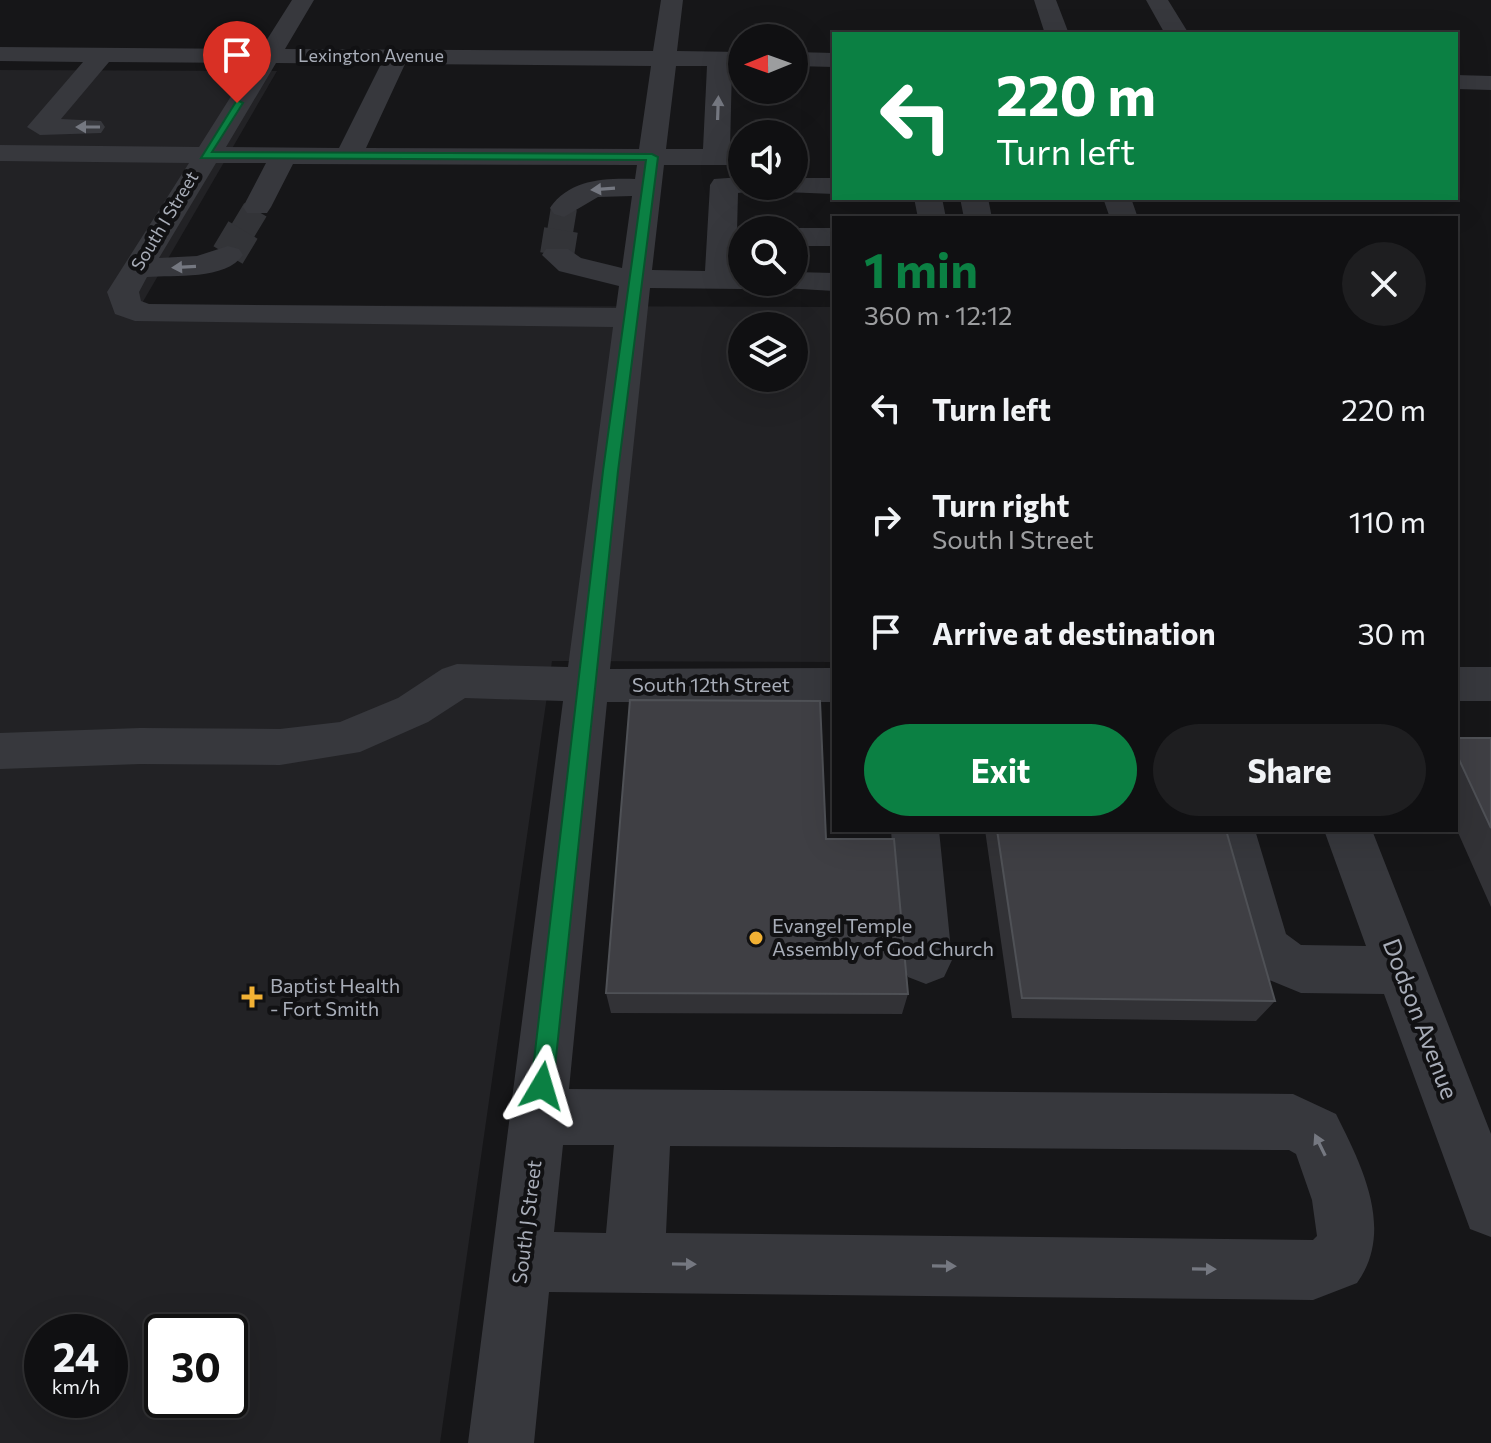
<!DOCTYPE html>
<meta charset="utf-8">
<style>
body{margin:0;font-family:Commissioner,sans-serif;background:#1e1e20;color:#f1f3f6;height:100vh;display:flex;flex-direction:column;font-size:30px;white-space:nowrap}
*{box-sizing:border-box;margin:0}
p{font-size:26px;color:#9c9d9f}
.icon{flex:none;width:44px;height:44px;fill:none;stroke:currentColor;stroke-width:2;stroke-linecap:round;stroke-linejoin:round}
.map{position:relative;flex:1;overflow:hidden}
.sheet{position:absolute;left:832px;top:216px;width:626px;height:616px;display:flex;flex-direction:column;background:#101012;border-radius:0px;box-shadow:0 8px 32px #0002,0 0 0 2px #303032}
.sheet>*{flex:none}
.hud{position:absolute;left:832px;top:32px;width:626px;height:168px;border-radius:0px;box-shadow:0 8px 32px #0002,0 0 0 2px #303032;background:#0b8043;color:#fff;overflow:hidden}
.needle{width:52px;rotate:269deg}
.controls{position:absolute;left:728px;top:24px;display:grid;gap:16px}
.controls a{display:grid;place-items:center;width:80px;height:80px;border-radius:50%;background:#101012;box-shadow:0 8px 32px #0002,0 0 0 2px #303032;font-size:40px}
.speed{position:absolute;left:24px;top:1314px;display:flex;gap:16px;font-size:40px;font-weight:700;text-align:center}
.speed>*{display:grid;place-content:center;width:104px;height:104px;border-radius:50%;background:#101012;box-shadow:0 8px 32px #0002,0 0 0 2px #303032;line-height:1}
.speed small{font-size:20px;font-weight:400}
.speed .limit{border:4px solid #111;border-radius:12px;background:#fff;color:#111}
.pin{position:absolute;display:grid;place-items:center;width:68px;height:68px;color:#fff;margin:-82px -34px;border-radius:50% 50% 50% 0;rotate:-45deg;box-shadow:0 0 8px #0007}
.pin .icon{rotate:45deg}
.me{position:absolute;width:88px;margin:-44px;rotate:7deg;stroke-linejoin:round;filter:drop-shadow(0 0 6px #0008)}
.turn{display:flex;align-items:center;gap:28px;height:168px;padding:0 32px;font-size:36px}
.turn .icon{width:104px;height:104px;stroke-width:2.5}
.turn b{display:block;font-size:56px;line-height:68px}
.round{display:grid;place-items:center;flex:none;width:84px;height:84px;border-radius:42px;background:#1e1e20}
.summary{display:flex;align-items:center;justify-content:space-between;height:136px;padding:0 32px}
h1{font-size:48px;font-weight:700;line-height:60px;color:#0b8043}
.cta{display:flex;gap:16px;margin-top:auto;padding:16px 32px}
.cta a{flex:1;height:92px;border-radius:48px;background:#0b8043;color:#fff;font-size:32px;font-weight:700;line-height:92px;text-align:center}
.cta a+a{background:#1e1e20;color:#f1f3f6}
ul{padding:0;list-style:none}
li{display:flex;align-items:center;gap:24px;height:112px;padding:0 32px}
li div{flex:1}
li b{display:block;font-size:30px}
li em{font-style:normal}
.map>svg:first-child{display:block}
.built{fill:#222225;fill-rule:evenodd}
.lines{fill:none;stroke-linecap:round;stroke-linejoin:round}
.minor-tunnel-far1{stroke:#333438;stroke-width:26;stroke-dasharray:26 13;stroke-linecap:butt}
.minor-tunnel{stroke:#333438;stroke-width:34;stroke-dasharray:34 17;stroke-linecap:butt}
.minor{fill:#37383d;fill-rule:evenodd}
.wall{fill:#323236}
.building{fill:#3f3f44;stroke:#4f5156;stroke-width:2}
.oneway{fill:#757881}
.route{fill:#0b8043;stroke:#07532c;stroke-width:2}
.poi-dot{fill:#f2b134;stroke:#111113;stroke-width:3}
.labels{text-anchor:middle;stroke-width:8;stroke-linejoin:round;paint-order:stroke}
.far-street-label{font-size:18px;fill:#a8adb8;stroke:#111113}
.street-label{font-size:20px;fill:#a8adb8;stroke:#111113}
.poi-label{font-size:20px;fill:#a8adb8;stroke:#111113;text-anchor:start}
.near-street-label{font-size:24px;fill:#a8adb8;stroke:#111113}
</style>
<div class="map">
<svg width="1491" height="1443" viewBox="0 0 1491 1443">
<rect width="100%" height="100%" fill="#161618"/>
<path class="built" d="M0 70 277 71 141 305 834 307V662L552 661 440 1443H0ZM742 326H794V378H742ZM42 1332H110V1400H42ZM162 1332H230V1400H162Z"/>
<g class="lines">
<path class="minor-tunnel-far1" d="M242 232 257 207
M560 232 564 208"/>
<path class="minor-tunnel" d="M228 255 243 230
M557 255 561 230"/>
<path class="minor" d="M292 0H314L285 49 653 51 661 0H683L677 51 742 52V66H732L730 149H742V165H664L652 270 705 271 710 185 714 179 742 177V186H755L752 191 738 193 736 271H742V282H756L742 289 650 288 610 669 834 668V702H607L569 1089 1293 1094 1336 1114C1362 1166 1395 1230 1357 1283L1313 1300 549 1292 534 1443H468L563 701 465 698 428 722 360 752 280 765 140 764 0 769V733L140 728 280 729 340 722 398 698 442 669 457 664 568 667 613 327 135 321 115 314 107 292 189 163 0 161V145L199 147 252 63 109 62 61 119 101 121 105 127 101 133 40 135 27 127 83 62 0 61V47L261 49ZM276 63 381 64 339 148 226 147ZM405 64 651 66 639 149 366 148ZM676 66H707L703 149H666ZM216 163H266L243 207 247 213H267L271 207 293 164 637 165 635 179C603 178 569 180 550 208L554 214 564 217 598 197 632 196 622 268 581 258 568 249H546L542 255 559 271 619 286 616 308 149 304 141 301 139 292 147 277C174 275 226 280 243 255L239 249 228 246 197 256 159 258ZM563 1145H614L606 1233 554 1232ZM670 1146 1289 1150 1296 1154 1312 1200 1317 1236 1313 1240 666 1233Z
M1034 0H1056L1069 34H1045Z
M1146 0H1168L1189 34H1165Z
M794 52 834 53V67L794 66Z
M1456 75 1491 76V90L1456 89Z
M794 178H834V194L784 192 780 186H794Z
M914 198H942L946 218H918Z
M960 198H988L992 218H964Z
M1103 198H1131L1138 218H1110Z
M794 228H834V246H794V230H787Z
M794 272 834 273V291L783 288 779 282H794Z
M1456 667H1491V701H1456Z
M891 830H939L952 960 944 977 926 984 908 977 900 960Z
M1207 830H1255L1286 934 1301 945 1366 946 1324 830H1372L1491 1134V1237L1470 1229 1384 994 1301 993 1257 975 1239 945Z"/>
</g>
<path class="wall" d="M1456 738H1491V907L1456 828Z
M985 830H1226L1275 1001 1256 1021 1012 1018Z
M826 839 908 994 902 1014 611 1013 606 993Z"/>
<path class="building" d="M630 700 820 701 826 839H894L908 994 606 993Z
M1456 738H1491V828L1456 753Z
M997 830H1226L1275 1001 1022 998Z"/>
<defs><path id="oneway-solid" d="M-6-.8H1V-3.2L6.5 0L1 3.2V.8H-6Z" transform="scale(2)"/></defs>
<g class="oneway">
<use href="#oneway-solid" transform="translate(718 108) rotate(-88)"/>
<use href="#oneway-solid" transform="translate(88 127) rotate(180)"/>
<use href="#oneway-solid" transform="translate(603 189) rotate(176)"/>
<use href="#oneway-solid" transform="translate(184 267) rotate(177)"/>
<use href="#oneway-solid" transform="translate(1320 1145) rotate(-116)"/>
<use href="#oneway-solid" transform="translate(684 1264) rotate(1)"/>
<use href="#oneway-solid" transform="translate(944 1266) rotate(1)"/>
<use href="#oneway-solid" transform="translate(1204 1269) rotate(1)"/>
</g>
<path class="route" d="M237 100 243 103 212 152 652 154 658 157 618 471 553 1086 550 1094 542 1098 534 1094 531 1086 603 471 646 160 201 158Z"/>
<g class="poi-dot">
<circle cx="756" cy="938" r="8"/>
<path d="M248 985h8v8h8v8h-8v8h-8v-8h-8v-8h8z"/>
</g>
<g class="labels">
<g class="far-street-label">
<text x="371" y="62">Lexington Avenue</text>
<text transform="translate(165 221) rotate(-59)" y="6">South I Street</text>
</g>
<g class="street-label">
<text x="711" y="692">South 12th Street</text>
<text transform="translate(527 1222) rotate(-83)" y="7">South J Street</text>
</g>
<g class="poi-label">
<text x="772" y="933">Evangel Temple<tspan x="772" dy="23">Assembly of God Church</tspan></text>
<text x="270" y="993">Baptist Health<tspan x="270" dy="23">- Fort Smith</tspan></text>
</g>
<g class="near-street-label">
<text transform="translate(1420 1019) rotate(69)" y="8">Dodson Avenue</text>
</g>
</g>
</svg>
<div class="controls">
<a><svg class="needle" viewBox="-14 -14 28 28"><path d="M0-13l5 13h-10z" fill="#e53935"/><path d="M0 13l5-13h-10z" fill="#9c9d9f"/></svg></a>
<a><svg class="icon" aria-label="sound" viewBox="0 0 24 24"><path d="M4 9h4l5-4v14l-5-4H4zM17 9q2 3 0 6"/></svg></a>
<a><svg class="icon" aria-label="search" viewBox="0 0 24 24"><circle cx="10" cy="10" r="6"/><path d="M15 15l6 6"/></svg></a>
<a><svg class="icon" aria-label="layers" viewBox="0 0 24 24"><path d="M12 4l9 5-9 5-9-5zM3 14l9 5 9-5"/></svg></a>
</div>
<div class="speed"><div>24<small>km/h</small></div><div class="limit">30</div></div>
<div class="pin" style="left:237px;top:103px;background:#d93025"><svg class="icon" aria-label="arrive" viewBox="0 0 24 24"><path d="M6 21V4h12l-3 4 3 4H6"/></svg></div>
<svg class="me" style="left:542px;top:1086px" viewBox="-20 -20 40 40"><path d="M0-17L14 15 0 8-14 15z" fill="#0b8043" stroke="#fff" stroke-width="4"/></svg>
<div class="hud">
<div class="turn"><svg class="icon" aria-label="left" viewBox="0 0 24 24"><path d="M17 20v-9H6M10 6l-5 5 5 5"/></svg><div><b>220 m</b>Turn left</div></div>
</div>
<section class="sheet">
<div class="summary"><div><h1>1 min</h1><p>360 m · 12:12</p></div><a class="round"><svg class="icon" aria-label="close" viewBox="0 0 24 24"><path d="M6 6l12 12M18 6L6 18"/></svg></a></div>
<ul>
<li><svg class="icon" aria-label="left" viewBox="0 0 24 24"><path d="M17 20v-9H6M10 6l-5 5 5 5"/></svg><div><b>Turn left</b></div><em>220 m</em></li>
<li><svg class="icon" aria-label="right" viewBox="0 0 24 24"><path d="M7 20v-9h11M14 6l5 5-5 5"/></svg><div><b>Turn right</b><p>South I Street</p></div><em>110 m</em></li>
<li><svg class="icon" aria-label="arrive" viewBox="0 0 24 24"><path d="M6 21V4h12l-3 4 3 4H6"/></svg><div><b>Arrive at destination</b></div><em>30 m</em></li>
</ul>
<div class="cta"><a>Exit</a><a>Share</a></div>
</section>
</div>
